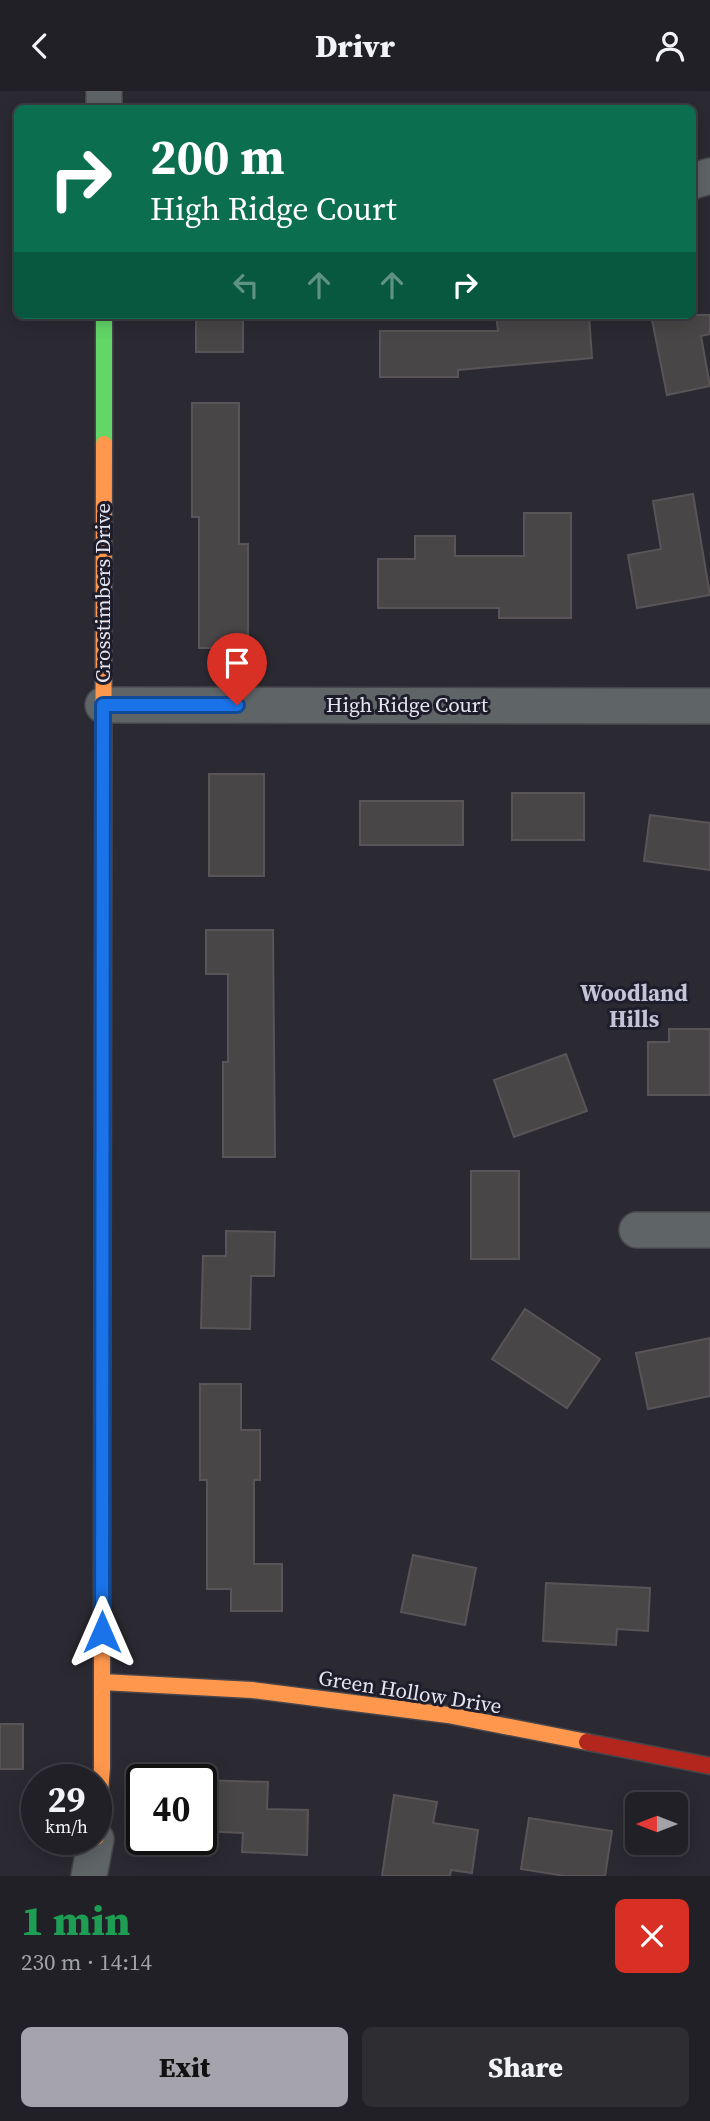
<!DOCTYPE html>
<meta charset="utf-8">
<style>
body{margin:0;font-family:"Source Serif 4",serif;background:#2d2d32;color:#f1f3f6;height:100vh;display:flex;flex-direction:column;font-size:26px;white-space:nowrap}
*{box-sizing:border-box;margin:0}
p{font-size:23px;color:#a2a3a7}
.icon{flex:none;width:38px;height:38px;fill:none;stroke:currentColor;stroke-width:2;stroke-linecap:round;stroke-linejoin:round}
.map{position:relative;height:1785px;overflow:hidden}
.details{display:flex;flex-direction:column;background:#202026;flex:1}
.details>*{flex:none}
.banner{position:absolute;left:14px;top:14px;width:682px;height:214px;border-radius:10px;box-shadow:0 4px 18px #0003,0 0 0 2px #3d3e43;background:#0b6e4f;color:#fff;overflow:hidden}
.needle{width:46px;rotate:270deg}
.fabs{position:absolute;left:625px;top:1701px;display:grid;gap:14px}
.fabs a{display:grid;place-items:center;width:63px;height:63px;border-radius:10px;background:#202026;box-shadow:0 4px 18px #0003,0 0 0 2px #3d3e43;font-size:35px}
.speed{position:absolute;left:21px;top:1673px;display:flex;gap:14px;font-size:35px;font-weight:700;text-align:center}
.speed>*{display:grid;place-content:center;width:91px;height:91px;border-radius:50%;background:#202026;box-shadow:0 4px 18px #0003,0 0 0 2px #3d3e43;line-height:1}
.speed small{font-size:18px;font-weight:400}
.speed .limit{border:4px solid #111;border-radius:10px;background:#fff;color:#111}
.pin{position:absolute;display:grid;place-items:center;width:60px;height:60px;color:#fff;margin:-72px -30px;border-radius:50% 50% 50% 0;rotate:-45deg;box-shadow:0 0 7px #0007}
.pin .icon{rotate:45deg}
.me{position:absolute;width:77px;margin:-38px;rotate:0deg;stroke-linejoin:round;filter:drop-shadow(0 0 5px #0008)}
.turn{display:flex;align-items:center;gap:24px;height:147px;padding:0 21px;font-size:32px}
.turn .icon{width:91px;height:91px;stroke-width:2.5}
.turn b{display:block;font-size:49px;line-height:60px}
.lanes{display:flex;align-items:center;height:66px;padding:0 21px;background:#0003;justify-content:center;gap:35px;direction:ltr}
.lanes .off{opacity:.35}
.round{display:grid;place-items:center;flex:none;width:74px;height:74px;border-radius:10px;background:#2d2d32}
.head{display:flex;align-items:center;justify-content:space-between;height:119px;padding:0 21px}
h1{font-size:42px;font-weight:800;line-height:52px;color:#1e9e55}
.action{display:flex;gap:14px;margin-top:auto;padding:14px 21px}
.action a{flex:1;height:80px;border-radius:10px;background:#a5a4ad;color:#111;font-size:28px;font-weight:800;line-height:80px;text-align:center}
.action a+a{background:#2d2d32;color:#f1f3f6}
header{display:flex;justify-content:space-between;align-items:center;height:91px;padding:0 21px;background:#202026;font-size:32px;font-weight:800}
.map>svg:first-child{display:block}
.building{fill:#494648;stroke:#585457;stroke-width:2}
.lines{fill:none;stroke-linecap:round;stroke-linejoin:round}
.street-casing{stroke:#46454c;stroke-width:38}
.fast-casing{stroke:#46454c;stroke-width:19}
.slow-casing{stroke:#46454c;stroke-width:19}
.jam-casing{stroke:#46454c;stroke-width:19}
.street{stroke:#5f6466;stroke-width:35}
.fast{stroke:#63d668;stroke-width:16}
.slow{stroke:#ff974d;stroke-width:16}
.jam{stroke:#b3261e;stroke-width:16}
.route-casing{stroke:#114b97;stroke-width:18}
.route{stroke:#1a73e8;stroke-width:12}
.labels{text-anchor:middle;stroke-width:6;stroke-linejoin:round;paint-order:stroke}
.street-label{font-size:21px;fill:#e6e5ef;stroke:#1e1d2b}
.neighbourhood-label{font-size:23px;font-weight:bold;fill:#c5c3d7;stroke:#1e1d2b}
</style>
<header><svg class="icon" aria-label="back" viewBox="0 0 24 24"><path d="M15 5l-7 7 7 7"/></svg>Drivr<svg class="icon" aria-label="person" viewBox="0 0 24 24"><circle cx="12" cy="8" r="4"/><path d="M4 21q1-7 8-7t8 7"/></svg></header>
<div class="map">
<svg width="710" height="1785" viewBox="0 0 710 1785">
<rect width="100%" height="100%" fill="#2b2a32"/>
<path class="building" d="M196 224H243V261H196Z
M496 224H589L592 267 458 279V286H380V240H498Z
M651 224H710V243L701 245 710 295 667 304Z
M192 312H239V453H248V557H199V426H192Z
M693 403 710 504 637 517 628 464 661 458 653 410Z
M524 422H571V527H499V517H378V468H415V445H455V465H524Z
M209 683H264V785H209Z
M512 702H584V749H512Z
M360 710H463V754H360Z
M650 724 710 732V779L644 770Z
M206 839H273L275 1066H223V971H228V883H206Z
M669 938H710V1004H648V951H669Z
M566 963 587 1020 514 1046 494 989Z
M471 1080H519V1168H471Z
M226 1140 275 1141 274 1185H251L250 1238 201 1237 203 1165H226Z
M525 1218 600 1268 567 1317 492 1268Z
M710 1247V1305L648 1318 636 1262Z
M200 1293H241V1339H260V1389H254V1473H282V1520H231V1498H207V1389H200Z
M413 1464 476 1477 465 1534 401 1521Z
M546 1492 650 1497 648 1540 617 1538 616 1554 543 1550Z
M0 1633H23V1678H0Z
M201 1689 268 1691 267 1718 308 1719 307 1764 242 1761 243 1742 201 1740Z
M394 1704 437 1711 433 1732 478 1739 472 1782 451 1779 450 1785H382Z
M529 1727 612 1740 605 1785H565L521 1778Z"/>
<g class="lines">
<g class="street-casing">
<path id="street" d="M104 0V18
M693 90 710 85
M103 614 710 615
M637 1139H710
M89 1785 96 1748"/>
</g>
<g class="fast-casing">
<path id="fast" d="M104 353V224
M102 1480 103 901"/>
</g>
<g class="slow-casing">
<path id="slow" d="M103 901 104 353
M102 1591 252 1599 448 1624 587 1651
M96 1746 102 1677V1480"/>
</g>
<g class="jam-casing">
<path id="jam" d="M587 1651 710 1675"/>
</g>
<use href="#street" class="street"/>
<use href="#fast" class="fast"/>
<use href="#slow" class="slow"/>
<use href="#jam" class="jam"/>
</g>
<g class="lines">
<g class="route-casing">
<path id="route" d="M102 1541 103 614H237"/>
</g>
<use href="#route" class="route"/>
</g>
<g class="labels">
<g class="street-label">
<text transform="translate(103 502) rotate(-90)" y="7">Crosstimbers Drive</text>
<text x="407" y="621">High Ridge Court</text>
<text transform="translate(410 1601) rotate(9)" y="7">Green Hollow Drive</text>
</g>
<g class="neighbourhood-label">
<text x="634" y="910">Woodland<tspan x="634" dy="26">Hills</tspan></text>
</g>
</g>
</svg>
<div class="fabs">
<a><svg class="needle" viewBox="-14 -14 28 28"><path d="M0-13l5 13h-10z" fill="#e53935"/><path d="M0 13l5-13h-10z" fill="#a2a3a7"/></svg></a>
</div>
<div class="speed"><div>29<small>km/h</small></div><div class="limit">40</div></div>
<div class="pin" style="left:237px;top:614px;background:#d93025"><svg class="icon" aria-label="arrive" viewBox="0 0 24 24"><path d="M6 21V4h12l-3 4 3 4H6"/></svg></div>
<svg class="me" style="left:102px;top:1541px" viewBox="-20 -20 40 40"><path d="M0-17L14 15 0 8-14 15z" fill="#1a73e8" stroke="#fff" stroke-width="4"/></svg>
<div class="banner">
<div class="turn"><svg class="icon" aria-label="right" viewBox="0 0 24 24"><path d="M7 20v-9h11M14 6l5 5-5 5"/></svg><div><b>200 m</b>High Ridge Court</div></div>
<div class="lanes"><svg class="icon off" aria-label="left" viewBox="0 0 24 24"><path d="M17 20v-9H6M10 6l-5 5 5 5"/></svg><svg class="icon off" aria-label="ahead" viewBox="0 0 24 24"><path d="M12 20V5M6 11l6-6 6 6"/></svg><svg class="icon off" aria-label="ahead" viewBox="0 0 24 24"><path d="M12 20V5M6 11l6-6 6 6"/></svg><svg class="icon" aria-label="right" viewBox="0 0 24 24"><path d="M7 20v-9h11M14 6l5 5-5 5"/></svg></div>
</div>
</div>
<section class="details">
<div class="head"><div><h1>1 min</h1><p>230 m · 14:14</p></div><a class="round" style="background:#d93025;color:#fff"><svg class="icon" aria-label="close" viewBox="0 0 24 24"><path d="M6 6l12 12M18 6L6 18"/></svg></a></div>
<div class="action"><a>Exit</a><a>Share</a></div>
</section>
